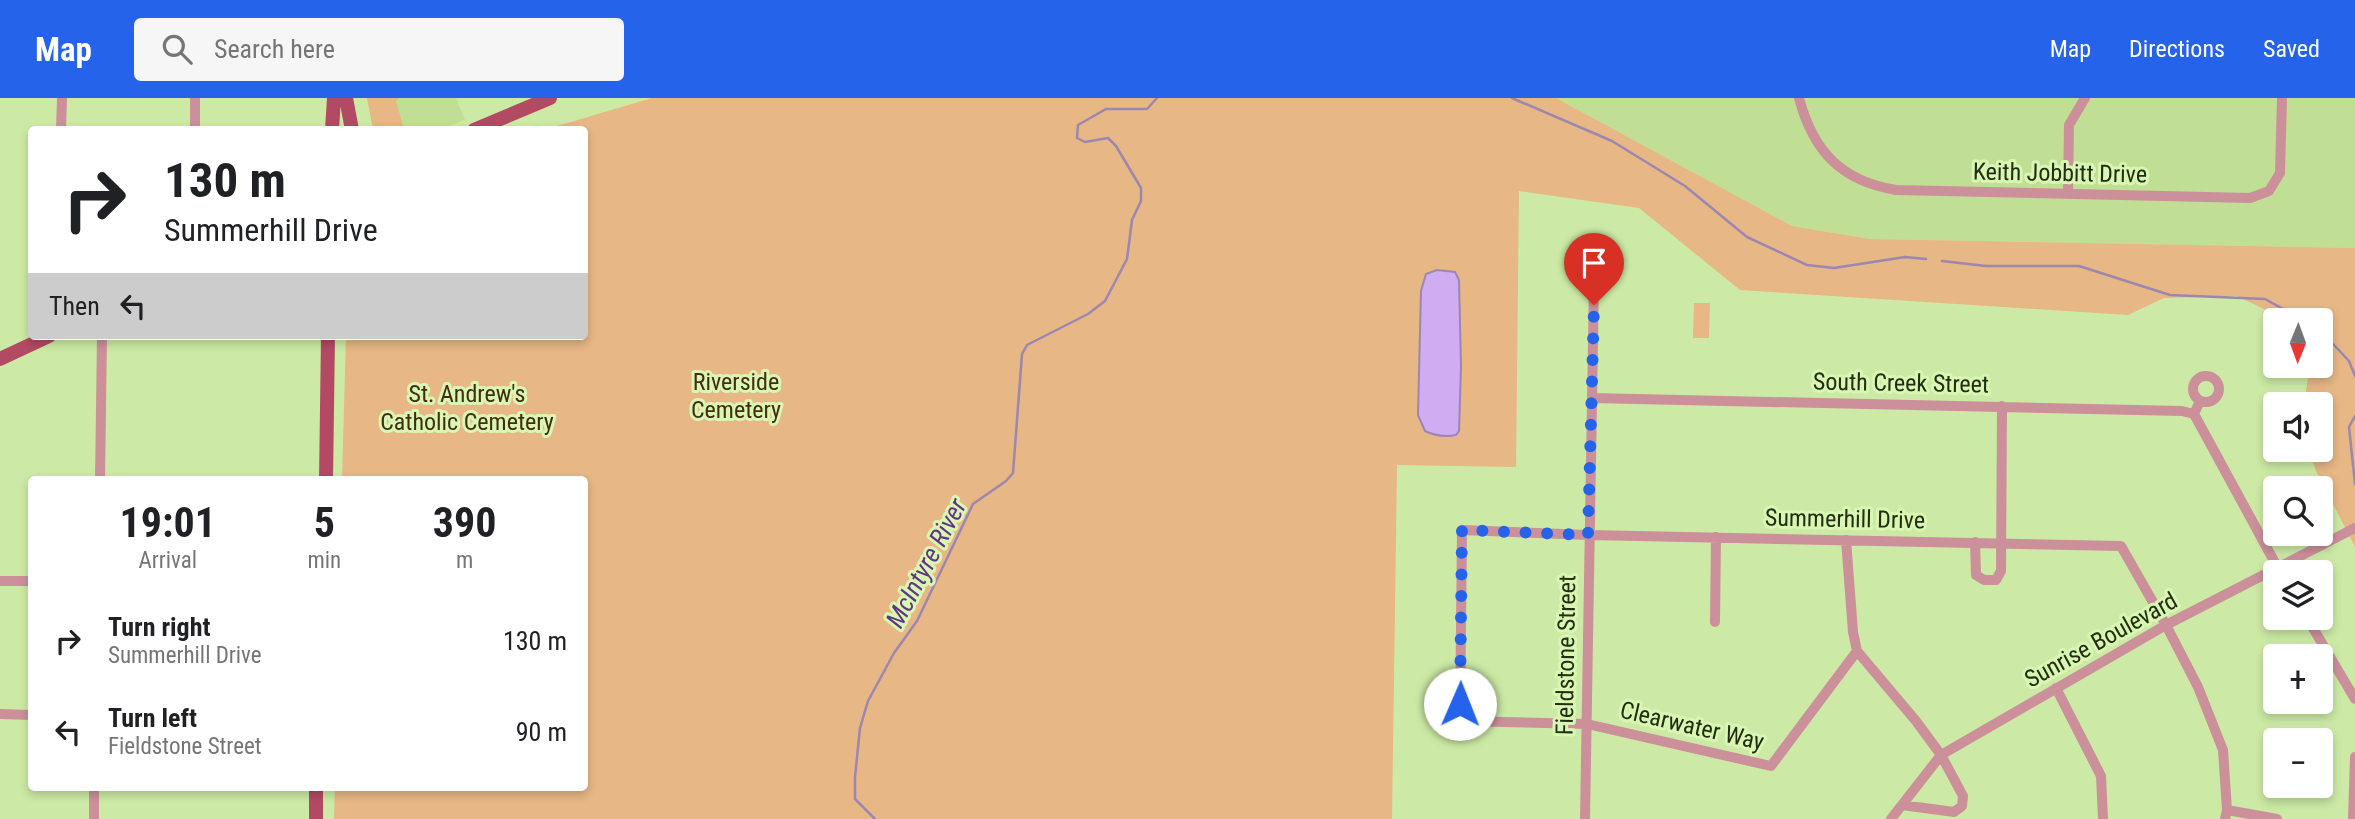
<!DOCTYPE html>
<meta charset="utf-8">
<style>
body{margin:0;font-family:"Roboto Condensed",sans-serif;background:#f6f6f6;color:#202124;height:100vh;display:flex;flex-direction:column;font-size:26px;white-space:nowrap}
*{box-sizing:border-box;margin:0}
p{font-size:23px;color:#757577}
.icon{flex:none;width:38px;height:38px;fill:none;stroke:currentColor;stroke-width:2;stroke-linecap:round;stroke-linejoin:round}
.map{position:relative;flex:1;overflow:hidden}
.panel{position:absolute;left:28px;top:378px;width:560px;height:315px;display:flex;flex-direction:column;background:#fff;border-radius:7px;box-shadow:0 4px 10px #0003}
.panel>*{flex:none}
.banner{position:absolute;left:28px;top:28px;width:560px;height:214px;border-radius:7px;box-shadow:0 4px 10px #0003;background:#fff;color:#202124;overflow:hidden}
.needle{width:46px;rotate:181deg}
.buttons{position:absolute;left:2263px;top:210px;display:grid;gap:14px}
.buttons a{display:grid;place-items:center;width:70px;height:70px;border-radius:7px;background:#fff;box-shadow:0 4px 10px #0003;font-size:35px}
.pin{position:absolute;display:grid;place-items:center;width:60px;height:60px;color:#fff;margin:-72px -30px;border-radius:50% 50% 50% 0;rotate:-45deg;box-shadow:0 0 7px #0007}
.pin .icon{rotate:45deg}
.me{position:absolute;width:77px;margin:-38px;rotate:1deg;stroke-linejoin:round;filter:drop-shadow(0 0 5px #0008)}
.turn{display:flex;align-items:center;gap:24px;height:147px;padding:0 21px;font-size:32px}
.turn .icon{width:91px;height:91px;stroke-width:2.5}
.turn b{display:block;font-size:49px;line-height:60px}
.then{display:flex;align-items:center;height:66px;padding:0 21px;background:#0003;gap:14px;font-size:26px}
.eta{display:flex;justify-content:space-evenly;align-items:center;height:119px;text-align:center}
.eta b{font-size:42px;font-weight:700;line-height:49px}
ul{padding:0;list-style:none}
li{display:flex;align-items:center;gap:21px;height:91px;padding:0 21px}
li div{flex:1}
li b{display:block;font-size:26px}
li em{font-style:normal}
header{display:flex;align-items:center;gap:42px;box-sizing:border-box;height:98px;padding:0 35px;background:#2563eb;color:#fff}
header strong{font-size:33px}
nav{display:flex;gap:38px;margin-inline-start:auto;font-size:24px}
.search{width:490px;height:63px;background:#f6f6f6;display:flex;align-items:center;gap:18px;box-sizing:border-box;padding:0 24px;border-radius:7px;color:#757577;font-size:26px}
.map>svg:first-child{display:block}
.built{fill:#c0df94}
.green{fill:#e7b785}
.water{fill:#d0adf3;stroke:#9c87b0;stroke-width:2}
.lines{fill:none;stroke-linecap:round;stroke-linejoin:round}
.stream{stroke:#9c87b0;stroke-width:2.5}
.minor{stroke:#cc909b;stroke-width:10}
.major{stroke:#b34a64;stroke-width:14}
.route{stroke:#2563eb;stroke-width:12;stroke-dasharray:0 21.6}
.labels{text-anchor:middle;stroke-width:6;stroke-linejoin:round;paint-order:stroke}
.street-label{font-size:24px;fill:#222d12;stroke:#d9f7b2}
.park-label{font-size:24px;fill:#442c11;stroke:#d9f7b2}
.water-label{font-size:26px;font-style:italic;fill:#613485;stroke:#d9f7b2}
</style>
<header>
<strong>Map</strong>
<div class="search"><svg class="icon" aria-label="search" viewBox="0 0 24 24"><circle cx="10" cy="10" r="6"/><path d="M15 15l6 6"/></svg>Search here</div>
<nav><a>Map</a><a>Directions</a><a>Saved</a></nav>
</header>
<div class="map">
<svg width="2355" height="721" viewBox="0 0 2355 721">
<rect width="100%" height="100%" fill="#cceaa5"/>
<path class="built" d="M367 0H456L465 22 440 31H373Z
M1556 0H2355V150L1870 141 1792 128Z"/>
<path class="green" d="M367 0H399L396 3 404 31H373Z
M652 0H1556L1792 128 1870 141 2355 150V449L2316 373 2309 352H2320V306H2304L2310 268H2320V222H2280L2276 217 2237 198 2164 200 2128 217 1740 192 1639 110 1519 93 1516 369 1397 367 1392 721H334L335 690H584V382L342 381 346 238H584V32L547 31Z
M1694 205H1710L1709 240H1693Z"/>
<path class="water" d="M1437 172 1455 174 1459 182 1461 268 1459 333 1456 337C1445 339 1435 338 1425 333L1418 317 1421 193 1426 176Z"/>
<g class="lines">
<path class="stream" d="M1512 0 1612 43 1685 88 1747 139 1807 167 1834 170 1905 159 1926 161
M1942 163 1986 168H2079L2170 197 2265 201 2303 222
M2320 232 2349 263 2355 278
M2355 318 2349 329 2355 386
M875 721 855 701V679L860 630 868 603 894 555 917 523 973 406 1006 383 1013 375 1022 256 1027 247 1088 216 1105 203 1127 161 1132 122 1141 103V90L1116 48 1108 40 1085 44 1077 40 1078 27 1106 11H1147L1157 0"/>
<path class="minor" d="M1799 0C1813 53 1841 83 1896 92L2250 100 2269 93 2280 75 2282 0
M61 32 62 0
M195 32V0
M2068 96 2069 27 2085 0
M2193 291a13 13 0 1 1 26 0a13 13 0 1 1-26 0Z
M1592 300 2182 313 2194 316 2200 303
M2194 316 2280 474
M100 382 102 238
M1846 442 1853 534 1857 553 1916 623 1941 657 1963 698 1962 708 1954 714 1902 707
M1975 444 1976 477 1984 482H1996L2001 473 2002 308
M0 483H32
M2307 520 2355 601
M1715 524 1716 439
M1857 553 1771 668 1587 626 1460 623 1462 432 1589 437 2121 448 2166 527 2198 589 2223 652 2227 712 2225 721
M2056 590 2101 678 2103 721
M0 616 32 617
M2227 712 2277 721
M94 721V690
M1585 721 1594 184
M1891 721 1941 657 2166 527 2355 430
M2353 721 2355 659"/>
<path class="major" d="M346 0 352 32
M332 32 334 0
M474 32 550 0
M0 261 49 238
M326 382 328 238
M316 721V690"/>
</g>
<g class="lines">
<path class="route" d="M1460 606 1462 432 1588 437 1594 207"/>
</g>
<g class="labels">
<g class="street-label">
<text transform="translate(2060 75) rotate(1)" y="8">Keith Jobbitt Drive</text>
<text transform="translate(1901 285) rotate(1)" y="8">South Creek Street</text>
<text transform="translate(1845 421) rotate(1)" y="8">Summerhill Drive</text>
<text transform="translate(2101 542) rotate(-29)" y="8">Sunrise Boulevard</text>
<text transform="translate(1566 557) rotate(-89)" y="8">Fieldstone Street</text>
<text transform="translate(1692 628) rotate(13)" y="8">Clearwater Way</text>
</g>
<g class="park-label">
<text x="736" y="292">Riverside<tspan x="736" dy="28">Cemetery</tspan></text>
<text x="467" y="304">St. Andrew's<tspan x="467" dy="28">Catholic Cemetery</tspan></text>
</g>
<g class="water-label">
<text transform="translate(926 465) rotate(-62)" y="9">McIntyre River</text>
</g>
</g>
</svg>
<div class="buttons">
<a><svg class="needle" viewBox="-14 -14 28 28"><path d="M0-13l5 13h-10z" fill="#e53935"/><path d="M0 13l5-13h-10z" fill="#757577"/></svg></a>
<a><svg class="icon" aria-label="sound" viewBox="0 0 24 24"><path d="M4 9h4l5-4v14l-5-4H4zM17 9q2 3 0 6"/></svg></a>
<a><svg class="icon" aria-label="search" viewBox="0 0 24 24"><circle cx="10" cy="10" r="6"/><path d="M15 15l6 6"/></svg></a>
<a><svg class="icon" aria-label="layers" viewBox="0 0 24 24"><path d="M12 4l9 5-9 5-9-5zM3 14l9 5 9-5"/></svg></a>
<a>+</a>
<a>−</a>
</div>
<div class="pin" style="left:1594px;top:207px;background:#d93025"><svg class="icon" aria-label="arrive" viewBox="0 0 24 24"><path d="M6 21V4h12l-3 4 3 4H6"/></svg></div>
<svg class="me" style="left:1460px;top:606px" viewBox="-20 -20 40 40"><circle r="19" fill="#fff"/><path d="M0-13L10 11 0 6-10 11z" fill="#2563eb"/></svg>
<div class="banner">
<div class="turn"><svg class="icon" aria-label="right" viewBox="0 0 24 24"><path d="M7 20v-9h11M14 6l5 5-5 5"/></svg><div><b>130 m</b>Summerhill Drive</div></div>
<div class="then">Then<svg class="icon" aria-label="left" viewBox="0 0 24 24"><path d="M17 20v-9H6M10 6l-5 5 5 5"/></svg></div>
</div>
<section class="panel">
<div class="eta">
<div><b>19:01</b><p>Arrival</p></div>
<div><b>5</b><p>min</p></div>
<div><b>390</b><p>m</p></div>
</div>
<ul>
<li><svg class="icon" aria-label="right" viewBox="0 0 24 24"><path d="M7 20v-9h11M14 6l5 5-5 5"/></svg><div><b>Turn right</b><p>Summerhill Drive</p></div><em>130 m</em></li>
<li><svg class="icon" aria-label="left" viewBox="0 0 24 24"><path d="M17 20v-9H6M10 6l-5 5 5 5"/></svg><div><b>Turn left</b><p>Fieldstone Street</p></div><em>90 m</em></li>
</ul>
</section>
</div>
